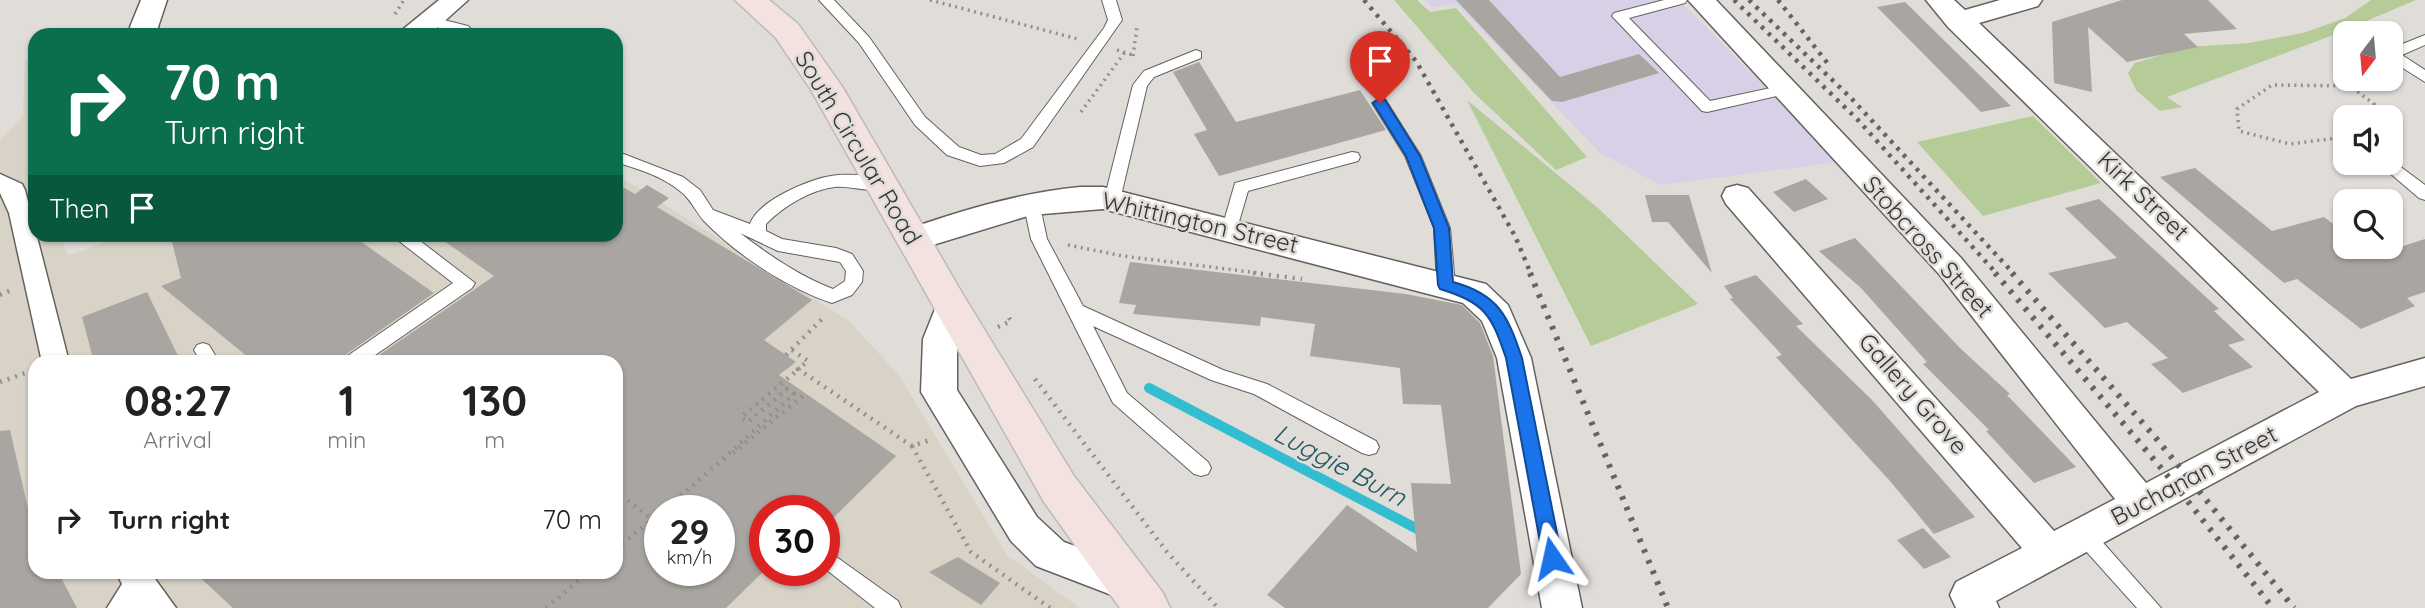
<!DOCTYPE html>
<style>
body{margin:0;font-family:Quicksand,sans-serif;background:#f6f6f6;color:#222;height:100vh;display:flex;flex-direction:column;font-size:26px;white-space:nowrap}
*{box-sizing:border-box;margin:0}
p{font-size:23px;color:#767676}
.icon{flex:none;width:38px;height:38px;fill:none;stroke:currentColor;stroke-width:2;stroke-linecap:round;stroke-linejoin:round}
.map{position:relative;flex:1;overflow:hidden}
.side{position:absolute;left:28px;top:355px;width:595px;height:224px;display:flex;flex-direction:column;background:#fff;border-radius:21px;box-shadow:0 2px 5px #0004}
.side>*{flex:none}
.hud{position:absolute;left:28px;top:28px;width:595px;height:214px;border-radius:21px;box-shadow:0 2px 5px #0004;background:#0b6e4f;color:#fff;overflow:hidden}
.needle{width:46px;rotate:196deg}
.controls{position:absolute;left:2333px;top:21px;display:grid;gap:14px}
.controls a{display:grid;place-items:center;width:70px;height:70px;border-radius:14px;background:#fff;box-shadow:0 2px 5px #0004;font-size:35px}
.speed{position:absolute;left:644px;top:495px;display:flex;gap:14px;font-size:35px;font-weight:700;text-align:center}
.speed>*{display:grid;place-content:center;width:91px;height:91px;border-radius:50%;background:#fff;box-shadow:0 2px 5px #0004;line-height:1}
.speed small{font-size:18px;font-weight:400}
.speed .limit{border:10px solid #d22;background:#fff;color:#111}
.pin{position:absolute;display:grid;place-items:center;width:60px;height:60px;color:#fff;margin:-72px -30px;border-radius:50% 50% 50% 0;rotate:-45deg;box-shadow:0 0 7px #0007}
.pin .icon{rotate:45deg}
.me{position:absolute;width:77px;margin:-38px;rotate:349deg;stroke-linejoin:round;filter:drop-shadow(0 0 5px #0008)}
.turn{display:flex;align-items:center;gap:24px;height:147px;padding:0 21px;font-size:32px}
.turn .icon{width:91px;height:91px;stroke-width:2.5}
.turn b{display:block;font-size:49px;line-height:60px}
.then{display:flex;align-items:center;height:66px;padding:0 21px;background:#0003;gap:14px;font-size:26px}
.eta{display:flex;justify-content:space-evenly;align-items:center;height:119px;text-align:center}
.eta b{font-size:42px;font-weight:700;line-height:49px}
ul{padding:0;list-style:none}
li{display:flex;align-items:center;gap:21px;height:91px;padding:0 21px}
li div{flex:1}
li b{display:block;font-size:26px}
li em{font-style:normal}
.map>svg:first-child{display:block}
.built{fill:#d9d2c7;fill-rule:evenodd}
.industrial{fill:#d7d0e6}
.green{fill:#b5cb98}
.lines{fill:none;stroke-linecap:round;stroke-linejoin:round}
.stream{stroke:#33bdd1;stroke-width:10}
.building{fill:#a9a6a2;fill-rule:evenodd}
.service-casing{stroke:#64625e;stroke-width:2}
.pedestrian-casing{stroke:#64625e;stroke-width:3}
.minor-casing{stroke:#64625e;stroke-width:3}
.primary-casing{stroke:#bbbaba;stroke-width:3}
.path-far1{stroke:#928f8d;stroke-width:3.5;stroke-dasharray:2 4.5;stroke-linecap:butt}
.path{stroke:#928f8d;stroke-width:4.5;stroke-dasharray:2 6;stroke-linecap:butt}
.service{fill:#fff;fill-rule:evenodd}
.pedestrian{fill:#fff;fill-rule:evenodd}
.minor{fill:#fff;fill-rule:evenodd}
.primary{fill:#f4e2e0;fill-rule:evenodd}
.rail-far1{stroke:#666462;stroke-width:4.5;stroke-dasharray:3.5 6;stroke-linecap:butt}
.rail{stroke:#666462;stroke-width:6;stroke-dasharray:3.5 8;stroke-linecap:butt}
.route{fill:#1a73e8;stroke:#114b97;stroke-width:2}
.labels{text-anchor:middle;stroke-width:5;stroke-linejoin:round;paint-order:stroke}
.street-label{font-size:24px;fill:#373534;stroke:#e0ddd9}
.water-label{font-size:26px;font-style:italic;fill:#245a63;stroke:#e0ddd9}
</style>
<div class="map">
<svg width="2425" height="608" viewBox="0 0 2425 608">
<rect width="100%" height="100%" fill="#e0ddd9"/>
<path class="built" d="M35 57V234L61 235 68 256 125 234H616V174L848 320 899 375 1007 555 1080 608H0V140L23 116 25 61ZM35 362H616V572H35ZM660 511H719V570H660ZM765 511H824V570H765Z"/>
<path class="industrial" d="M1425 0H1679L1839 162 1661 185 1600 153 1457 4 1432 7Z"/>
<path class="green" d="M1394 0H1417L1430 12 1456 8 1587 157 1556 170 1474 93Z
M2371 0H2416L2328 37 2167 97 2182 107 2160 111 2136 90 2128 73 2135 63 2188 47 2249 43 2303 33 2345 18Z
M1467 100 1598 208 1698 304 1591 346Z
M2033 116 2101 183 1983 216 1917 142Z"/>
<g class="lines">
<path class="stream" d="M1149 388 1423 532"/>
</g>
<path class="building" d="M1456 0H1489L1560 77 1639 54 1659 73 1562 102 1552 101Z
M2122 0H2208L2237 29 2184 34 2198 47 2127 62 2088 27 2092 92 2054 83 2052 22Z
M1905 2 1956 52 2011 106 1981 112 1877 7Z
M1199 62 1236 122 1360 90 1386 130 1219 176 1194 134 1207 130 1173 72Z
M2195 168 2272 231 2324 217 2345 233V247H2364L2375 255 2425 239V292L2407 298 2415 306 2361 329 2297 279 2284 283 2160 177Z
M1806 179 1828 199 1794 212 1773 192Z
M616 183 635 194 647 185 669 198 657 207 812 300 764 340 796 362 779 375 896 456 824 527V511H765V570L726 608H233L194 572H616V362H369L494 276 434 234H616ZM660 511H719V570H660Z
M1645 195H1689L1712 273 1668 222H1652Z
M2099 199 2219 309 2214 311 2245 340 2228 345 2253 367 2183 393 2151 364 2168 358 2127 322 2105 328 2048 273 2117 258 2065 208Z
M170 234H350L434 293 345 355 340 362H254L161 286 181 278Z
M1855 238 1961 349 2010 394 2007 395 2076 467 2034 483 1986 431 1989 430 1923 364 1927 362 1861 288 1819 251Z
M1130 262 1406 294 1462 305 1480 323 1493 356 1521 574 1488 608H1285L1267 595 1347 505 1417 552 1411 483 1451 484 1441 405 1403 404 1400 368 1310 356 1315 324 1261 317 1260 326 1133 314 1136 305 1119 303Z
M1756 275 1803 324 1796 326 1872 400 1975 517 1934 534 1890 481 1776 357 1782 355 1730 299 1733 298 1724 286Z
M147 292 181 362H94L82 317Z
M10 430 35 539V572H58L77 608H0V431Z
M1923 528 1951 557 1924 569 1897 540Z
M958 557 1000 583 981 605 929 572Z"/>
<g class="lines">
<g class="service-casing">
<path id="service" d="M819 0H834L869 37 925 117 959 147 981 155 995 154 1021 139 1104 28 1108 20 1102 0H1116L1122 20 1033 147 1004 163 980 166 947 155 915 125 859 43Z
M1664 0H1687L1685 3 1629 18 1710 101 1785 85 1790 87 1793 90 1790 93 1707 112 1702 111 1612 16 1614 13Z
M432 17 468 26 477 35H461L427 24 425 21Z
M2425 35V45L2402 55 2425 70V82L2390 60V49Z
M1196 50 1201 52V58L1154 77 1147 86 1120 200 1112 206 1106 204 1104 200 1133 85 1144 71Z
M1380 98 1385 99 1421 156 1450 228 1455 285 1452 290H1440L1437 285 1434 228 1405 156 1372 103Z
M616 151 683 177 700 190 713 210 750 224C758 200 813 177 838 175 853 174 872 176 887 180L889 184C879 196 850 185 835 187 810 190 784 206 766 224V231L782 239 836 248 852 254 863 271 862 282 852 295 832 303C787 288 737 255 704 221 695 211 691 199 680 191 662 176 638 169 616 162ZM740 233 778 251 840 262 846 271 845 281 833 289C799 276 769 255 740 233Z
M1352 152 1358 153 1360 157 1358 161 1248 191 1236 232H1224L1222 228 1235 183Z
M2390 159 2425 185V200L2419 198 2378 163H2390Z
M1032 200 1040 206 1047 239 1083 306 1223 370 1267 384 1376 441 1379 447 1376 453 1369 455 1362 453 1254 394 1211 380 1093 326 1127 393 1208 462 1211 468 1208 474 1201 476 1194 474 1113 403 1031 239 1024 206Z
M390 234H411L475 283 472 288 365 362H343L346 357 453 283Z
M203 343 209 345 219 362H201L194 350 197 345Z
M2083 525 2090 528 2161 608H2137L2076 540 2073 534 2076 528Z
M835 556 898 601 901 608H875L828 571 825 565 828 559Z"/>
</g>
<g class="pedestrian-casing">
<path id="pedestrian" d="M0 174 22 184 25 190 69 362H42L9 213 0 193Z
M116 572H150L176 608H107L122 584Z"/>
</g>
<g class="minor-casing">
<path id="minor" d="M141 0H167L158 27 162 35H134L130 27Z
M439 0H468L429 35H396Z
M1688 0H1716L1961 258 2146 483 2319 392 1948 27 1926 0H1954L1965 10 2000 0H2042L2038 6 1979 23 2351 379 2425 358V386L2356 406 1996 601 1999 608H1956L1950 595 1956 582 2022 548 1726 204 1722 196 1726 188 1737 185 1748 188 2054 531 2115 499 1939 274Z
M1080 187H1103L1486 284 1508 305 1531 358 1582 608H1542L1497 358 1482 321 1463 303 1103 209 1031 215 913 251 902 247 897 239 902 231C960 211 1018 193 1080 187Z
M951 295 963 299 968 308 957 339V390L1037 517 1064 542 1144 572 1150 584 1144 596 1130 602 1036 566 1011 541 921 392 923 339 939 299Z"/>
</g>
<g class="primary-casing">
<path id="primary" d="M735 0H769L798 24 843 88 965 298 1074 476 1163 593 1170 608H1120L1044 502 811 90 776 38Z"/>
</g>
<path class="path-far1" d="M930 0 1078 39
M395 14 404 0
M1117 50 1133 55
M1133 56 1137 27
M1081 112 1125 52
M2345 137 2290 144 2239 131 2237 109 2272 85 2350 86 2374 104 2368 117
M35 149V153
M1068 245 1123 256 1266 274"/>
<path class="path" d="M1253 273 1302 279
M0 295 11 290
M998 327 1011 321 1008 316
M792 350 808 361 798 369 912 446 933 439
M786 355 825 316
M1035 379 1167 552 1218 608
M0 382 31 371
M912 446 971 552 1050 608
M733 453 805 394
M723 459 794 394 787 389 748 422 741 417 800 368
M628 500 652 519
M662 511 725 458
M616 549 660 513
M546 608 589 572"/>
<use href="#service" class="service"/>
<use href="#pedestrian" class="pedestrian"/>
<use href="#minor" class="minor"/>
<use href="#primary" class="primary"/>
<path class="rail-far1" d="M1364 0 1416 61 1515 236 1531 274
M1734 0 1857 119 1997 274
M1749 0 1851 98 2014 274
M1778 0 1829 65"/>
<path class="rail" d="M1530 273 1668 608
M1995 273 2162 469 2273 608
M2012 273 2155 437 2294 608"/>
</g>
<path class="route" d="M1380 98 1385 100 1420 156 1449 228 1453 282C1498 294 1508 316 1522 358L1562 558 1559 564 1552 566 1546 564 1543 558 1506 358C1491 314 1485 303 1440 289L1438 285 1434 228 1406 156 1373 103Z"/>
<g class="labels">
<g class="street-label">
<text transform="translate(858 148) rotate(59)" y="8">South Circular Road</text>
<text transform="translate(2143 196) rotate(44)" y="8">Kirk Street</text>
<text transform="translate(1200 223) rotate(13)" y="8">Whittington Street</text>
<text transform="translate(1928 247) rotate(48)" y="8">Stobcross Street</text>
<text transform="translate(1913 394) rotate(49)" y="8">Gallery Grove</text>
<text transform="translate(2194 476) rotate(-28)" y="8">Buchanan Street</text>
</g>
<g class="water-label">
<text transform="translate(1340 465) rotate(28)" y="9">Luggie Burn</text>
</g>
</g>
</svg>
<div class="controls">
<a><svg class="needle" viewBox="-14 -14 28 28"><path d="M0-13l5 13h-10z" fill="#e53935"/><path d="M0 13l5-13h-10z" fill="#767676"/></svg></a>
<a><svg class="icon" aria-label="sound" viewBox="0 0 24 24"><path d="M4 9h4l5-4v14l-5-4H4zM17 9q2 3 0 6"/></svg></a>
<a><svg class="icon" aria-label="search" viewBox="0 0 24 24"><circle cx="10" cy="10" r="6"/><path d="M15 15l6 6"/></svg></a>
</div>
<div class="speed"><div>29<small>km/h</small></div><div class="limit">30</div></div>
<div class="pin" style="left:1380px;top:103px;background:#d93025"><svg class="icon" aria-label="arrive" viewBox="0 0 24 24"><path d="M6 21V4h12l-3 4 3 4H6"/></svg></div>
<svg class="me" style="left:1552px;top:558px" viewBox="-20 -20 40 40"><path d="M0-17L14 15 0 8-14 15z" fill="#1a73e8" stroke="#fff" stroke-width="4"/></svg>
<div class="hud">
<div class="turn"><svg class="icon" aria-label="right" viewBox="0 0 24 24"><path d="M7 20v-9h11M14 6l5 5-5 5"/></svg><div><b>70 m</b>Turn right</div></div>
<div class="then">Then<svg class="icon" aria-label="arrive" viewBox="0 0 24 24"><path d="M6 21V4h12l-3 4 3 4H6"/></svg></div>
</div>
<section class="side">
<div class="eta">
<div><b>08:27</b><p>Arrival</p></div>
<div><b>1</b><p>min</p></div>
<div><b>130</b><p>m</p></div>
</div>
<ul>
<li><svg class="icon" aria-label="right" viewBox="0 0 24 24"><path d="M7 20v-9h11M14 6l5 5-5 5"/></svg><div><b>Turn right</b></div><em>70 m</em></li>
</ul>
</section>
</div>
